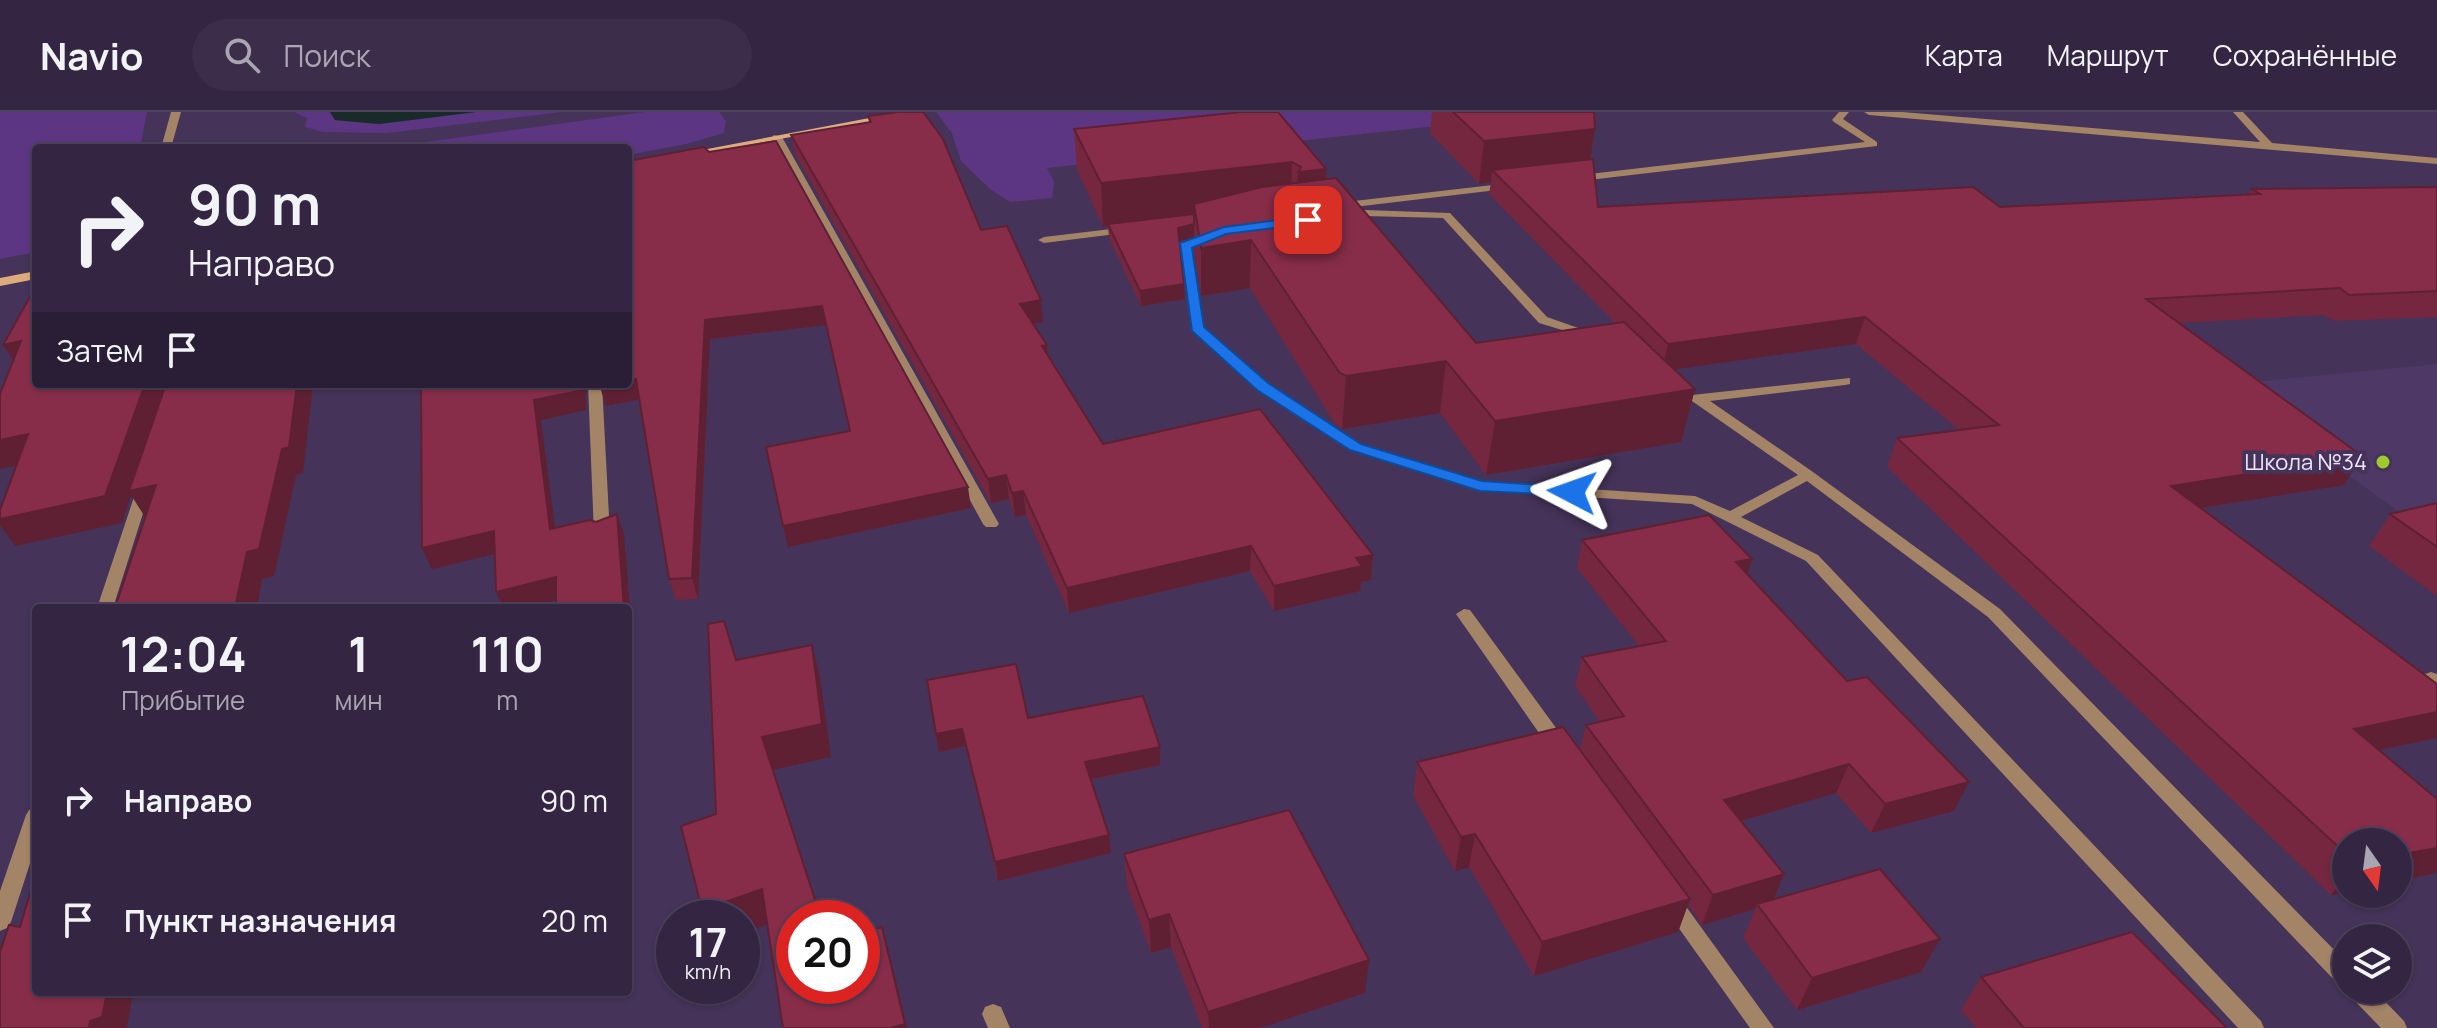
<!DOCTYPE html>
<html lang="ru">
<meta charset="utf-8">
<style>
body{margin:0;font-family:Manrope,sans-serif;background:#3c2e4a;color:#f1f3f6;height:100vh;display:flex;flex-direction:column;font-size:30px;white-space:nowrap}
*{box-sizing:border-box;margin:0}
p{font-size:26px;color:#a9a5b2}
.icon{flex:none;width:44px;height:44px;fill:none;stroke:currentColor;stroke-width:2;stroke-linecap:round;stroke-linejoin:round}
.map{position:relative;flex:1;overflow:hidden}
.side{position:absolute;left:32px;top:492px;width:600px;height:392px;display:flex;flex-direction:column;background:#342643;border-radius:8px;box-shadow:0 2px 6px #0004,0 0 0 2px #4e435c}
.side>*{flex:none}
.hud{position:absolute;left:32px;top:32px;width:600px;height:244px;border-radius:8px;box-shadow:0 2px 6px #0004,0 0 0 2px #4e435c;background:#342643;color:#f1f3f6;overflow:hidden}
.needle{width:52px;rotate:166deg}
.tools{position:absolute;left:2332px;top:716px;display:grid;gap:16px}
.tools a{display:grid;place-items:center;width:80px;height:80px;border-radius:50%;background:#342643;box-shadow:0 2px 6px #0004,0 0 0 2px #4e435c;font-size:40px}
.speed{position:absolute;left:656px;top:788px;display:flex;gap:16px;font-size:40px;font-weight:700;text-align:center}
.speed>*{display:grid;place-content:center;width:104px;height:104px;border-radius:50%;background:#342643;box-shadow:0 2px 6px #0004,0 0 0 2px #4e435c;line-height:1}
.speed small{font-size:20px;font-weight:400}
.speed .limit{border:12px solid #d22;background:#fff;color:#111}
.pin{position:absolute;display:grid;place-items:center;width:68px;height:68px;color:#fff;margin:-34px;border-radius:16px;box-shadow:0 4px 12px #0006}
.me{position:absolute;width:88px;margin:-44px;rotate:274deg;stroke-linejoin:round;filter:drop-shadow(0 0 6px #0008)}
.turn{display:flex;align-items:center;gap:28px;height:168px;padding:0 24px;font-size:36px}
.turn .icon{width:104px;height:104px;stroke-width:2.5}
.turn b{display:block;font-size:56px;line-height:68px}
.then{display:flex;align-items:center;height:76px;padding:0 24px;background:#0003;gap:16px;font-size:30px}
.eta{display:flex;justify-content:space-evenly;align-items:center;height:136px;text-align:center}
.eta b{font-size:48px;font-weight:700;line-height:56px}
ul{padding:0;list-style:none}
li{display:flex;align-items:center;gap:24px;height:120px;padding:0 24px}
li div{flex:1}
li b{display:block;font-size:30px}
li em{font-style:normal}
header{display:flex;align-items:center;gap:48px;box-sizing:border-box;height:112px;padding:0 40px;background:#342643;border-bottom:2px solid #4e435c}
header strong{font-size:38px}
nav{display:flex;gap:44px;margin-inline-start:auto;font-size:28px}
.search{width:560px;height:72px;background:#3c2e4a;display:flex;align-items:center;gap:20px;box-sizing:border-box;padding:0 28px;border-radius:44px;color:#a9a5b2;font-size:30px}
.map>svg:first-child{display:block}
.built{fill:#4e3966}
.green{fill:#5c3683}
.water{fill:#182b29}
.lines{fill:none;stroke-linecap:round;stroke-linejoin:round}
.lane{fill:#a48467;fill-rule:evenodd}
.street{fill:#a48467;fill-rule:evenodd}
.secondary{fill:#deac7c;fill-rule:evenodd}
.wall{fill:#75273f}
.shaded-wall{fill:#5f2033}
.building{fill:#882d49;stroke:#5f2033;stroke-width:2}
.route{fill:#1a73e8;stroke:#114b97;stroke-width:2}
.poi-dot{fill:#9eca2f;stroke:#453359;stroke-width:3}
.labels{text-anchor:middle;stroke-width:8;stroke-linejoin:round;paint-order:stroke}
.poi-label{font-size:22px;fill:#efe5fd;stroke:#453359;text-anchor:end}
</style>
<header>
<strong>Navio</strong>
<div class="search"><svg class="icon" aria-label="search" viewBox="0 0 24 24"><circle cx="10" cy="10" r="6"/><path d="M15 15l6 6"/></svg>Поиск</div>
<nav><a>Карта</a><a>Маршрут</a><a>Сохранённые</a></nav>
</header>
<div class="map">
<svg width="2437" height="916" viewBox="0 0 2437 916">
<rect width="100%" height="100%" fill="#453359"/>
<path class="built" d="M2437 252V427L2222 273Z"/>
<path class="green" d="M0 0H147L140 36H36V140L0 147Z
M294 0H330L335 8 379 12 476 0H562L387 21 323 20 305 15 307 6Z
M645 0H719L726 9 724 21 686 32 628 43V36H381Z
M936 0H1566L1047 56 1054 70 1052 86 1010 90 990 77 961 49 952 21Z"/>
<path class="water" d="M330 0H476L379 12 335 8Z"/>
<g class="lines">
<path class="lane" d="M171 0H181L171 36H161Z
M1839 0H1849L1843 7 1877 30V34L1572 70 1567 67 1572 64 1865 30 1834 10 1832 8Z
M1864 0H1902L2260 30 2233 0H2243L2272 31 2437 46V52L1869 3Z
M774 23 782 25 999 412 996 415H986L983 412 772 25Z
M1510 71 1514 72V76L1354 95 1349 92 1354 89Z
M1365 98 1450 101 1547 205 1598 223 1592 227 1539 211 1443 106 1365 104 1344 107 1339 104Z
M1128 115 1134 118 1132 120 1044 131 1038 128 1044 125Z
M1214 120 1218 121V125L1191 136 1203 215 1267 272 1361 332 1481 370 1695 384 1730 399 1798 363 1692 289V283L1850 266V272L1845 273 1710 289 1813 360 2000 497 2346 850V874L2338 872 1988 505 1807 369 1741 405 1818 443 2261 909 2264 916H2238L1806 449 1692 392 1480 378 1351 338 1257 278 1193 219 1179 134Z
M588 272H602L610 423 602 428 594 423Z
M1464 497 1470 498 1567 631 1569 636 1567 641H1553L1456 502Z
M2431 560 2437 562V578L2431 576 2422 566 2425 562Z
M1670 779 1677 782 1774 916H1750L1663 794 1660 788 1663 782Z
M2348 878H2374L2404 909 2407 916H2381L2351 885Z
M993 892 1001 895 1010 916H988L982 902 985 895Z"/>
<path class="street" d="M144 372 151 376 113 496H97L137 376Z
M36 695V733L11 810 7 816 0 819V779L26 703 29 698Z"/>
<path class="secondary" d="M901 0H921L686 45 681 42Z
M36 159V167L0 174V166Z"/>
</g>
<path class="wall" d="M1242 0 1326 57V67L1476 231 1615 211 1489 82 1491 70 1479 72 1430 21 1432 0H1594L1590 47 1598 95H2000L2249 82 2252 77 2437 75V205L2334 209 2324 203 2178 211 2344 373 2201 396 2437 572V626L2379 638 2437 761 2398 769V730H2346V780L2331 783 1887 355 1897 326 1959 318 1856 232 1674 257 1695 277 1681 330 1486 363 1440 301 1342 317 1335 312 1250 176 1201 184 1194 138V126L1180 130 1184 172 1185 187 1141 194 1109 126 1108 114 1103 115 1077 58 1074 17Z
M868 4 981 118 1043 210 1033 212 1047 233 1048 245 1103 332 1371 468 1361 470 1360 479 1274 499 1250 459 1069 501 1026 403 1015 405 1009 387 991 391 795 42 791 23 869 10Z
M704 35 971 396 788 435 850 319 826 213 710 227 698 487 676 488 669 467 640 287 606 294Z
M2437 391V484L2369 434 2390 402Z
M1582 428 1752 447 1747 462 1954 699 1871 721 1836 681 1741 709 1784 762 1774 788 1940 827 1921 860 1797 898 1743 826 1755 797 1702 813 1688 792 1678 820 1534 864 1469 755 1455 759 1413 684 1417 650 1580 638 1586 613 1600 610 1575 574 1582 545 1639 534 1577 456Z
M1028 606 1160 653 1091 668 1109 723 1111 741 998 769 965 634 939 640 936 622Z
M1124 742 1365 881 1260 916H1202L1171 835 1151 841 1127 775Z
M1981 865 2227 916H1976L1961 898Z"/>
<path class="shaded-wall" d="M1595 17 1588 59 1492 58 1491 70 1479 72 1484 29Z
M1292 50 1291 93 1194 92V104L1108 112V114L1103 115 1101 71Z
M1326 57 1324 100 1296 103 1298 60Z
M1194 112V126L1178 130V116Z
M1251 128 1250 176 1201 184V136Z
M1184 172 1185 187 1141 194 1140 179Z
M1041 188 1043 210 1022 214 1020 192Z
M822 194 826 213 710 227 698 487 692 466 705 208Z
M1865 205 1856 232 1662 259 1668 232Z
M21 229 19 257 3 233Z
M1047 233 1049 256 1042 234Z
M1446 249 1440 301 1342 317 1346 264Z
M636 267 642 287 606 294 600 275 614 272H628V269Z
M145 272H168L156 373 145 405 131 383 122 411 15 434 0 413V407Z
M297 272H313L303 361 296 363 274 464 262 467 257 496H229Z
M579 272H586V298L541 308 558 438 550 417 534 288Z
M1695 277 1681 330 1486 363 1495 309Z
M28 322 45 348 0 357V328Z
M2362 344 2344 373 2156 403 2171 374Z
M1006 363 1009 387 991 391 988 367Z
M968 375 971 396 788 435 783 414Z
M1023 379 1026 403 1015 405 1012 381Z
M617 402 624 422 634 544 628 546V496H624Z
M494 419 503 440 432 457 422 436Z
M1251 434 1250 459 1069 501 1067 476Z
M1373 443 1371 468 1361 470 1360 479 1274 499V474L1356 446Z
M1752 447 1743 475 1736 450Z
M556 465 564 486 526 496H503L496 480Z
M812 533 820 565 831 645 772 658 762 625Z
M2437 600V626L2330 648 2354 617Z
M962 617 965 634 939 640 936 622Z
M1160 635V653L1087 668 1085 650Z
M1849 652 1836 681 1713 717 1724 688Z
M1969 670 1954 699 1871 721 1885 692Z
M1475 722 1469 755 1455 759 1461 725Z
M1109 723 1111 741 998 769 995 750Z
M2437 736V761L2398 769V743Z
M1784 762 1772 791 1757 792 1755 797 1702 813 1713 783Z
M2346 764V780L2331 783Z
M762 777 773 810 742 822V806H705L702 798Z
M1690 787 1678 820 1534 864 1542 830Z
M1169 802 1171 835 1151 841 1149 808Z
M882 815 891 848 907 916H891Z
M1940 827 1921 860 1797 898 1812 866Z
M1369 848 1365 881 1260 916H1209L1208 900Z
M107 880H133L127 916H89L90 909Z"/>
<path class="building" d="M898 0H923L943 27 981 118 1007 114 1041 188 1020 192 1047 233 1042 234 1103 332 1260 297 1373 443 1356 446 1362 454 1274 474 1251 434 1067 476 1023 379 1012 381 1006 363 988 367 791 23 871 10 868 4Z
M1242 0H1278L1326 57 1298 60 1301 55 1292 50 1101 71 1074 17Z
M1453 0H1594L1595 17 1484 29Z
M776 29 968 375 783 414 766 335 850 319 822 194 705 208 692 466 669 467 636 267 628 269V49L704 35 709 40Z
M1593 47 1598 95 1973 75 2000 95 2260 82 2252 77 2437 75V179L2349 183 2340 176 2146 187 2362 344 2171 374 2437 572V600L2354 617 2437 687V736L2398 743V730H2346V742L1897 326 1999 313 1865 205 1668 232 1492 58Z
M1336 66 1476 231 1624 210 1695 277 1495 309 1446 249 1346 264 1339 260 1251 128 1201 136 1194 92 1262 75Z
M1194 102V112L1178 116 1184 172 1140 179 1108 112Z
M36 174V272H145L105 384 0 407V398L28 322 0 328V282L21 229 3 233Z
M166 272H297L289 335 282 337 259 437 247 440 235 495 229 496H115L156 373 129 379Z
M421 272H579V279L534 288 550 417 590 408 596 410 617 402 624 496H556V465L496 480 494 419 422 436Z
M599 272H614L600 275Z
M2437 391V435L2390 402Z
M1709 403 1752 447 1736 450 1847 569 1867 565 1969 670 1885 692 1849 652 1724 688 1784 762 1713 783 1586 613 1624 604 1582 545 1666 529 1582 428Z
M724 509 736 548 812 533 822 612 762 625 821 806H794V874H862V821L882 815 905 912 891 916H783L762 777 702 798 681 714 716 702 708 512Z
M1016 552 1028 606 1143 584 1160 635 1085 650 1109 723 995 750 962 617 936 622 927 568Z
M1563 615 1690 787 1542 830 1475 722 1461 725 1417 650Z
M1289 698 1369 848 1208 900 1169 802 1149 808 1124 742Z
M1880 757 1940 827 1812 866 1757 792Z
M36 762V880H107L102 905 90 909 89 916H0V840L9 813 20 815Z
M2132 820 2227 916H2024L1981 865Z"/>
<path class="route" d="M1308 104 1315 108 1313 111 1226 122 1192 136 1204 215 1268 271 1361 332 1482 369 1572 375 1578 376 1581 380 1578 384 1480 379 1350 338 1257 278 1192 219 1180 131 1224 115Z"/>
<circle class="poi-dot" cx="2383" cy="350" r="8"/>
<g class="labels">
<g class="poi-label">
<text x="2367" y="358">Школа №34</text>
</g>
</g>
</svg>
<div class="tools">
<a><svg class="needle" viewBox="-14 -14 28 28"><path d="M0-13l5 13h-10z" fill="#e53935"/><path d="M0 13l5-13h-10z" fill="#a9a5b2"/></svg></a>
<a><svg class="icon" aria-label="layers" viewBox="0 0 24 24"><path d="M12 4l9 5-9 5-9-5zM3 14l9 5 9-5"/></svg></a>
</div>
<div class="speed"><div>17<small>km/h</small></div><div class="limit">20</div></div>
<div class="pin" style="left:1308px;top:108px;background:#d93025"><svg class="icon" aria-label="arrive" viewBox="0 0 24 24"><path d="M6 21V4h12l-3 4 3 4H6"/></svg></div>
<svg class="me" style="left:1572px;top:380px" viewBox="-20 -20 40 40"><path d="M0-17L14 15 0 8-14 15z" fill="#1a73e8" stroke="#fff" stroke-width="4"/></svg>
<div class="hud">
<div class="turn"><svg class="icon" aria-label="right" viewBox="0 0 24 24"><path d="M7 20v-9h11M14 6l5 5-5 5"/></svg><div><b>90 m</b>Направо</div></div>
<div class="then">Затем<svg class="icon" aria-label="arrive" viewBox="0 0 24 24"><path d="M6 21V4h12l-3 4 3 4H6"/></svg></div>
</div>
<section class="side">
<div class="eta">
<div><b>12:04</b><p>Прибытие</p></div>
<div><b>1</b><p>мин</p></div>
<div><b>110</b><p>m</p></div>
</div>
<ul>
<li><svg class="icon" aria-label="right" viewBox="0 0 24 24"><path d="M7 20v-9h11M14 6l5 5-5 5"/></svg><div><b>Направо</b></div><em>90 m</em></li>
<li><svg class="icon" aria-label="arrive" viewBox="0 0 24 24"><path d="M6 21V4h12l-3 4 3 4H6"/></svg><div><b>Пункт назначения</b></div><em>20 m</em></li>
</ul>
</section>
</div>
